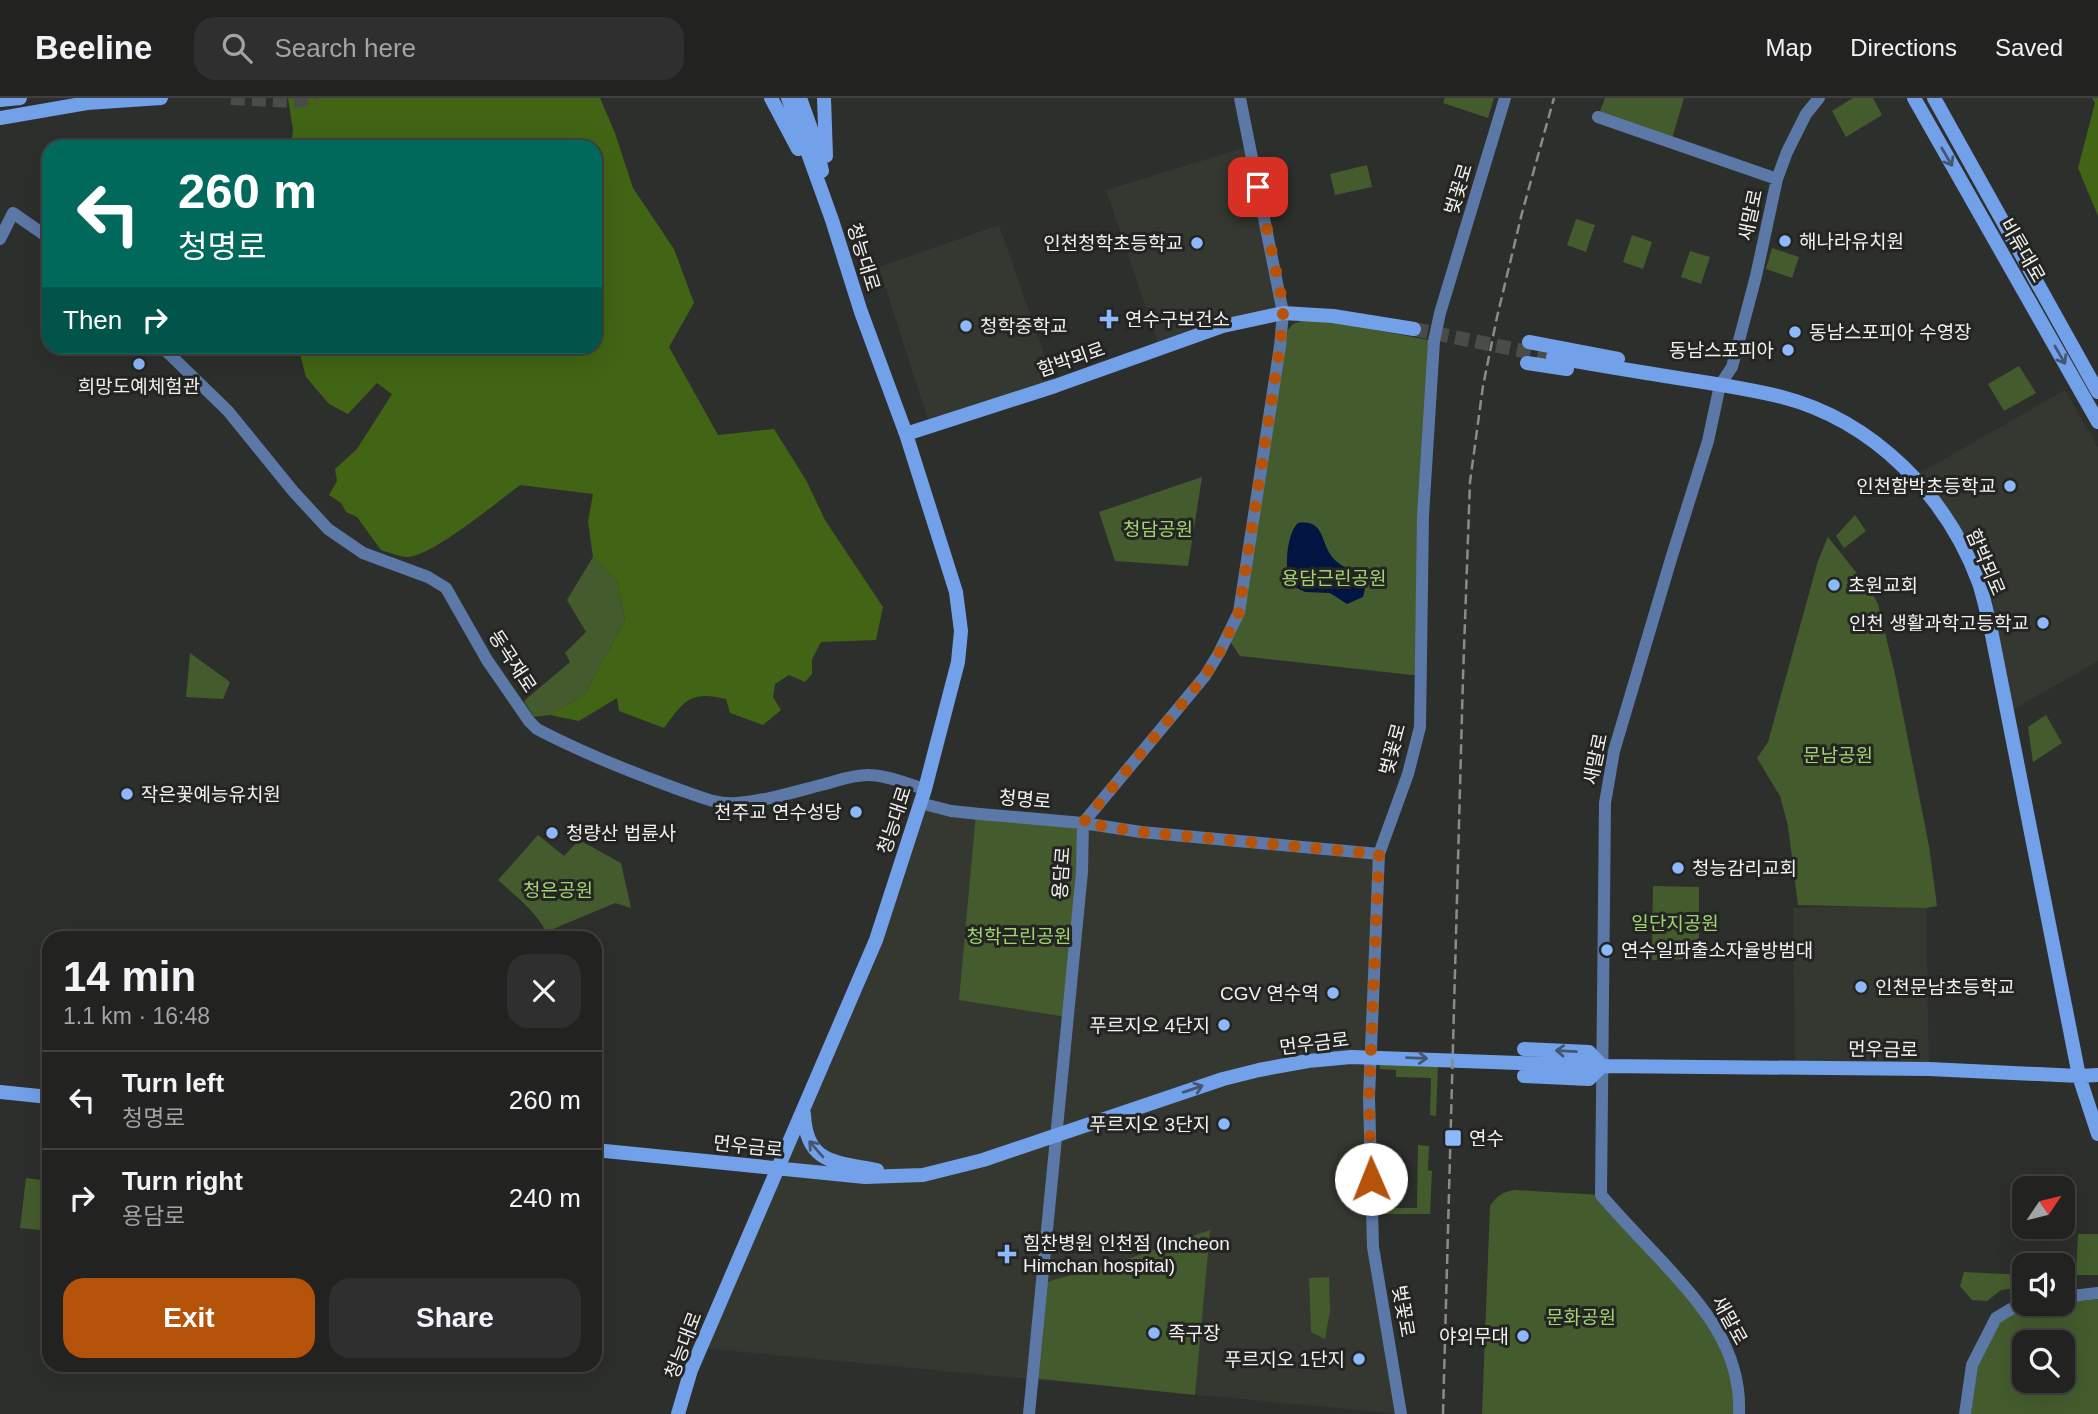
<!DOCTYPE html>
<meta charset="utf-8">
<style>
body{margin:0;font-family:Arial,"Noto Sans KR",sans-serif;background:#2e2f2e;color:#f1f3f6;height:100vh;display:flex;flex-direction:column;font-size:26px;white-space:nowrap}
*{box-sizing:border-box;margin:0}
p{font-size:23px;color:#a2a4a5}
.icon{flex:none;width:38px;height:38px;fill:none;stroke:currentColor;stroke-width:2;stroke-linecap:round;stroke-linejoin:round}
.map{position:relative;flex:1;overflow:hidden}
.side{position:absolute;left:42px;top:833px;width:560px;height:441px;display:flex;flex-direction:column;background:#222321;border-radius:21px;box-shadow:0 7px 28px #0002,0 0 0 2px #3f403f}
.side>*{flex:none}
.guide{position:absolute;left:42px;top:42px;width:560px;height:214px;border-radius:21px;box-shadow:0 7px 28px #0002,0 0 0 2px #3f403f;background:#00695c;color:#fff;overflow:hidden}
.needle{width:46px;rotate:55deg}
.tools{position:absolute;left:2012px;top:1078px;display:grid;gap:14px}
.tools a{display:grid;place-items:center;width:63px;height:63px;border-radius:14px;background:#222321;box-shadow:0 7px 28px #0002,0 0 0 2px #3f403f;font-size:35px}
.pin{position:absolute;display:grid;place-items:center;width:60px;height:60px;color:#fff;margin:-30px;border-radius:14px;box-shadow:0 4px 10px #0006}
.me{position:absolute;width:77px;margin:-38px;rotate:359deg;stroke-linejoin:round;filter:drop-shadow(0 0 5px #0008)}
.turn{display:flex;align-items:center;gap:24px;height:147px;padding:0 21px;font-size:32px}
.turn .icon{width:91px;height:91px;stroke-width:2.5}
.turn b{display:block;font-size:49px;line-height:60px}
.then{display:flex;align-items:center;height:66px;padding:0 21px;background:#0003;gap:14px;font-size:26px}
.round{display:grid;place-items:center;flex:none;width:74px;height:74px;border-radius:21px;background:#2e2f2e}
.summary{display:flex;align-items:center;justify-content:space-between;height:119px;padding:0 21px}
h1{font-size:42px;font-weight:800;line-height:52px}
.action{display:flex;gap:14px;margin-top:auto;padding:14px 21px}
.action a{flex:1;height:80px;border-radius:21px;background:#b45309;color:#fff;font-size:28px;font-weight:800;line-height:80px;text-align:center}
.action a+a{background:#2e2f2e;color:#f1f3f6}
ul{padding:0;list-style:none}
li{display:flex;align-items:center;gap:21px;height:98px;padding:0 21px;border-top:2px solid #3f403f}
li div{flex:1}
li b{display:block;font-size:26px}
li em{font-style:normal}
header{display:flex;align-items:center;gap:42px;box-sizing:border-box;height:98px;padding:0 35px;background:#222321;border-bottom:2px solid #3f403f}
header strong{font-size:33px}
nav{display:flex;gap:38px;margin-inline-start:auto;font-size:24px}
.search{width:490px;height:63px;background:#2e2f2e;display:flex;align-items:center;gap:18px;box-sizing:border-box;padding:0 24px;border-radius:21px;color:#a2a4a5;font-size:26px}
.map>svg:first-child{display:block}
.built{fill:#343830}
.green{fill:#445c2d;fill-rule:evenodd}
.forest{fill:#416514}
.water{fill:#001542}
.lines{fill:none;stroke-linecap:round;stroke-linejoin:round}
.secondary-tunnel{stroke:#4a4c49;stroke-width:14;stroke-dasharray:14 7;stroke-linecap:butt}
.tertiary{stroke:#5b78a6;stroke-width:12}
.secondary{stroke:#72a1ea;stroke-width:14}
.rail{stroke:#8b8c8a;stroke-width:2.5;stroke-dasharray:10 5;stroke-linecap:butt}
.oneway{stroke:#435773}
.route{stroke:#b45309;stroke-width:12;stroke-dasharray:0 21.6}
.poi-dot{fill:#8db9fc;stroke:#242523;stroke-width:2.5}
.labels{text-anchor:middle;stroke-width:6;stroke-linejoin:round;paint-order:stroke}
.street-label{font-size:19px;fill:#f1f2f0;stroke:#242523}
.poi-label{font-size:19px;fill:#f1f2f0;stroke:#242523;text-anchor:start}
.park-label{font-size:19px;fill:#a1d56e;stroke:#242523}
</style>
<header>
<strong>Beeline</strong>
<div class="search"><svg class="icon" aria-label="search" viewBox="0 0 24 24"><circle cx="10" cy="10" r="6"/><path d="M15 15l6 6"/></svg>Search here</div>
<nav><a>Map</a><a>Directions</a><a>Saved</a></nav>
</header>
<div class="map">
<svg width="2098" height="1316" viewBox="0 0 2098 1316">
<rect width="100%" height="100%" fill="#2d2f2c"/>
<path class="built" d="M1250 48 1283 215 1160 251 1106 92Z
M999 127 1055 288 930 328 879 169Z
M2065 292 2098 349V563L2007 615 1979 487 1913 379Z
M920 705 1379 756 1373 1135 1401 1316 701 1250 823 966Z
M1860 808 1926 810 1929 971 1795 969 1793 810Z"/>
<path class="green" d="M1445 0H1494L1488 20 1443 5Z
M1605 0H1684L1671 44 1598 19Z
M1853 0H1873L1882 17 1846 39 1832 13Z
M1367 67 1372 89 1335 97 1330 76Z
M1576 121 1595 127 1586 154 1567 147Z
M1632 137 1652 144 1643 171 1623 164Z
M1772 150 1799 159 1792 180 1766 171Z
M1690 153 1710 159 1701 186 1681 179Z
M1307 221 1333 224 1434 243 1421 578 1240 558 1227 539 1238 517 1288 232 1293 226Z
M2019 268 2036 295 2004 313 1988 286Z
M1202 379 1188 468 1115 463 1099 414Z
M1855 417 1866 433 1844 450 1836 438Z
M1828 439 1871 493 1878 506 1895 576 1929 748 1937 808 1926 810 1798 807 1788 728 1780 698 1757 660 1768 644 1818 463Z
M593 459 617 483 625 522 584 597 550 617 534 619 524 603 570 564 565 555 586 534 567 502Z
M190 555 230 584 223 601 186 599Z
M2046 617 2062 645 2033 664 2028 629Z
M976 715 1083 725 1067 919 959 902Z
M538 737 564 758 579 742 621 765 631 810 615 805 546 834C536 813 514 797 498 782Z
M1653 788 1699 789V861L1652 862Z
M1379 966 1438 969 1436 1018 1430 1017 1431 980 1396 979V972L1380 971Z
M1418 1047 1429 1048 1428 1072 1432 1073 1430 1116H1378L1375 1078 1390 1079 1389 1110H1417Z
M26 1080 49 1083V1133L20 1130Z
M1515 1092 1601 1097 1722 1242 1739 1316H1482L1490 1108C1497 1098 1502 1094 1515 1092Z
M1210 1132 1195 1297 1033 1280 1043 1185 1122 1163Z
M2078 1136H2098V1177H2076Z
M1964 1174 2025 1177V1189L2001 1192 1987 1203 1972 1202 1960 1188Z
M1329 1179 1330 1213 1325 1241 1311 1234 1309 1180Z
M2098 1201V1316H1971L1977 1268 2000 1224 2014 1215 2044 1207ZM2025 1244H2063V1283H2025Z"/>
<path class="forest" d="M288 0H600L615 35 633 90 674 151 694 205 669 249 718 337 774 331 806 382 825 422 883 509 876 542 821 544 812 561V576L805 584 789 577 775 586 773 599 781 612 763 627 730 615 726 601C690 592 684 603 664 630L619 613 617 600 579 623 550 617 584 597 625 522 617 483 593 459 588 423 593 396 520 387C499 403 432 458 408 459 400 459 388 454 381 452L357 419 346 414 341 405 329 397 337 383 335 371 357 351 392 296 377 285 348 316 329 306 306 279 299 252V248H595V49H291L293 32Z
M2092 0H2098V118L2078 70 2095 5Z"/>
<path class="water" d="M1298 425C1327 421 1319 447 1335 462 1342 469 1353 473 1361 476L1365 491 1363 499 1347 506 1330 495 1305 494 1291 487C1284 474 1286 436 1298 425Z"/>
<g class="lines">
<path class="secondary-tunnel" d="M231 0 294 3 316 0
M1414 231 1553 259"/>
<path class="tertiary" d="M1598 19 1777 81
M0 141 13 115 49 140
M161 248 228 313 293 393 328 431 363 455 428 479 446 490 487 562 529 623 537 631C581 654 628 673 675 690 695 697 716 707 737 705 765 703 794 694 821 687 837 683 851 677 868 677 887 677 907 686 925 691
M920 705 951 713 980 716 1083 725 1141 734 1379 756
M2063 1199 2098 1195
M1029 1316 1082 774 1083 725 1205 578 1219 555 1239 514 1280 248 1283 215 1240 0
M1401 1316 1373 1149 1369 999 1379 756 1408 676 1420 629 1423 418 1434 243 1440 215 1505 0
M1739 1316C1742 1250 1701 1206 1660 1161 1640 1140 1620 1119 1601 1097L1605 705 1614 653 1671 461 1708 343 1720 287 1732 269 1756 178 1777 81 1787 54 1806 16 1819 0
M1965 1316 1972 1267 1996 1220 2011 1211 2033 1206"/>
<path class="secondary" d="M771 0 798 51
M800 0 815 42 822 73
M824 0 826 58
M1914 0 2098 324
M1934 0 2098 294
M0 2 20 0
M0 20 87 5 161 0
M1529 244 1618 261
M1553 259C1596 267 1640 274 1684 281 1717 286 1750 291 1782 299 1874 323 1947 398 1979 485 1984 500 1987 516 1991 532L2079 978 2098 1036
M1527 265 1567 271
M906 336 1055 288 1223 228 1283 215 1333 218 1414 231
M1524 978 1589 981 1602 968 1589 954 1524 951
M0 994 49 999
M804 1016C806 1066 836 1064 877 1072
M595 1052 865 1079 923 1077 983 1062 1223 981 1259 972 1308 963 1351 959 1602 968 1929 971 2079 978 2098 977
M678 1316 691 1272 876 842 925 691 958 564 961 533 956 494 906 336 861 214 832 122 788 0"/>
<path class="rail" d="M1443 1316 1463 579 1470 384 1483 288 1497 219 1522 115 1554 0"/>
</g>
<defs><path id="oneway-shaft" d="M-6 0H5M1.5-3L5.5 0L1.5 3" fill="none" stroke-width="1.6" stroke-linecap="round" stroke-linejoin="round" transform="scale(1.75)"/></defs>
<g class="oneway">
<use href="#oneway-shaft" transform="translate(1947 59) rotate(60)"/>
<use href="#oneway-shaft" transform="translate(2060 257) rotate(60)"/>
<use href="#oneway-shaft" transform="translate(1566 953) rotate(-177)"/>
<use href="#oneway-shaft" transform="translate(1417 960) rotate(2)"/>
<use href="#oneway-shaft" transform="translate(1193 991) rotate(-19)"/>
<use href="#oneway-shaft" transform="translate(816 1051) rotate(-131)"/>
</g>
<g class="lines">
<path class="route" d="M1258 89 1281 197 1283 215 1280 248 1239 514 1219 555 1205 578 1083 725 1141 734 1379 756 1369 999 1371 1081"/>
</g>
<g class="poi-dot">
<circle cx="1785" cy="143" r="7"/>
<circle cx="1197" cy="145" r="7"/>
<path d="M1105.5 210.5h7v7h7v7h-7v7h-7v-7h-7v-7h7z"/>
<circle cx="966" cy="228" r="7"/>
<circle cx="1795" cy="234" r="7"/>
<circle cx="1788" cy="252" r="7"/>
<circle cx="139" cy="266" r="7"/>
<circle cx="2010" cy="388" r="7"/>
<circle cx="1834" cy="487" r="7"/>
<circle cx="2043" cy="525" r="7"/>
<circle cx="127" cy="696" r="7"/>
<circle cx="856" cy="714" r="7"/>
<circle cx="552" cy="735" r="7"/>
<circle cx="1678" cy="770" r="7"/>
<circle cx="1607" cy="852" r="7"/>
<circle cx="1861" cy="889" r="7"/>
<circle cx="1333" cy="895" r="7"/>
<circle cx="1224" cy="927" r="7"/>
<circle cx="1224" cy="1026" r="7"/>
<rect x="1444" y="1031" width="18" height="18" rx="3.5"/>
<path d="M1003.5 1145.5h7v7h7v7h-7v7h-7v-7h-7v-7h7z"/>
<circle cx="1154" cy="1235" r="7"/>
<circle cx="1523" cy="1238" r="7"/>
<circle cx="1359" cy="1261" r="7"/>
</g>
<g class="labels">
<g class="street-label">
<text transform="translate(1458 91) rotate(-73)" y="7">벚꽃로</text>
<text transform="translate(1750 117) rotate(-78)" y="7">새말로</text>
<text transform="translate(2023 152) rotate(60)" y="7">비류대로</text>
<text transform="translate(864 159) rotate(73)" y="7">청능대로</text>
<text transform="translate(1071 261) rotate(-19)" y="7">함박뫼로</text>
<text transform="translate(1986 464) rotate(67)" y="7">함박뫼로</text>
<text transform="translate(513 563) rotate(57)" y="7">동곡재로</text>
<text transform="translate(1392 651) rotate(-75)" y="7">벚꽃로</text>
<text transform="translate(1595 661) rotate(-78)" y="7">새말로</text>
<text transform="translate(1025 701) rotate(5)" y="7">청명로</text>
<text transform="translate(894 722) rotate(-72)" y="7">청능대로</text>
<text transform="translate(1061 775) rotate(-86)" y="7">용담로</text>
<text transform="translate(1314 945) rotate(-7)" y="7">먼우금로</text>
<text transform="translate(1883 951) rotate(1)" y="7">먼우금로</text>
<text transform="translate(748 1048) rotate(6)" y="7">먼우금로</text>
<text transform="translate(1404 1213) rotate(80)" y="7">벚꽃로</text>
<text transform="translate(1730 1222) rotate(61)" y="7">새말로</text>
<text transform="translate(683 1247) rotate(-69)" y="7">청능대로</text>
</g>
<g class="poi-label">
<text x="1799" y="150">해나라유치원</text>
<text x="1183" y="152" text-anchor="end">인천청학초등학교</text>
<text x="1125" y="228">연수구보건소</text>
<text x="980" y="235">청학중학교</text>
<text x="1809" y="241">동남스포피아 수영장</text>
<text x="1774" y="259" text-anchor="end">동남스포피아</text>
<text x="139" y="295" text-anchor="middle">희망도예체험관</text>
<text x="1996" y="395" text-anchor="end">인천함박초등학교</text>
<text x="1848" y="494">초원교회</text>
<text x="2029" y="532" text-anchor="end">인천 생활과학고등학교</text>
<text x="141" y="703">작은꽃예능유치원</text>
<text x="842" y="721" text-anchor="end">천주교 연수성당</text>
<text x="566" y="742">청량산 법륜사</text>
<text x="1692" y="777">청능감리교회</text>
<text x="1621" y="859">연수일파출소자율방범대</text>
<text x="1875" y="896">인천문남초등학교</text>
<text x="1319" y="902" text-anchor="end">CGV 연수역</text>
<text x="1210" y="934" text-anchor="end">푸르지오 4단지</text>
<text x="1210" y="1033" text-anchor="end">푸르지오 3단지</text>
<text x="1469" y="1047">연수</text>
<text x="1023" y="1152">힘찬병원 인천점 (Incheon<tspan x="1023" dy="22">Himchan hospital)</tspan></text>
<text x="1168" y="1242">족구장</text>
<text x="1509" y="1245" text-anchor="end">야외무대</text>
<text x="1345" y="1268" text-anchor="end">푸르지오 1단지</text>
</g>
<g class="park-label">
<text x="1158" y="438">청담공원</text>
<text x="1334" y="487">용담근린공원</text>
<text x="1838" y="664">문남공원</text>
<text x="558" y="799">청은공원</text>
<text x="1675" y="832">일단지공원</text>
<text x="1019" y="845">청학근린공원</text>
<text x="1581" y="1226">문화공원</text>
</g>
</g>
</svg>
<div class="tools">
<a><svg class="needle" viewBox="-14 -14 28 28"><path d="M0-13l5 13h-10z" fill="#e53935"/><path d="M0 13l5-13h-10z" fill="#a2a4a5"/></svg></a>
<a><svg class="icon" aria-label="sound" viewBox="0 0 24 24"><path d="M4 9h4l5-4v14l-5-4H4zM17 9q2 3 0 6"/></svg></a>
<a><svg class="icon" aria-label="search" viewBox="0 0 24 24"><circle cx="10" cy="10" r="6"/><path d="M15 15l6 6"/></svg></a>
</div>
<div class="pin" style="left:1258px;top:89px;background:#d93025"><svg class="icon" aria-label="arrive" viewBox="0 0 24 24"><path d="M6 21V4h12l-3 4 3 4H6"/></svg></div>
<svg class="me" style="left:1371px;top:1081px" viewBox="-20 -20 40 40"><circle r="19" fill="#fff"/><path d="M0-13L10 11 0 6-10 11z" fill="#b45309"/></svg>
<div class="guide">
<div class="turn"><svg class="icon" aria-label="left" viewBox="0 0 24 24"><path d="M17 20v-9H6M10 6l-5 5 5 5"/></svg><div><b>260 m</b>청명로</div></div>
<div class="then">Then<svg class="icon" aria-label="right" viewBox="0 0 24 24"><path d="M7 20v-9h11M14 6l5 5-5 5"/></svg></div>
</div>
<section class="side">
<div class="summary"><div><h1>14 min</h1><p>1.1 km · 16:48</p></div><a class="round"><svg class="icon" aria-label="close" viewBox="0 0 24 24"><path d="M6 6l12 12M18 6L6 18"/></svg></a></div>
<ul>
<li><svg class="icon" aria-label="left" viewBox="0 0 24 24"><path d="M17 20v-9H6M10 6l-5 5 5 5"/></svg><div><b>Turn left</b><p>청명로</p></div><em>260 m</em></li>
<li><svg class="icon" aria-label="right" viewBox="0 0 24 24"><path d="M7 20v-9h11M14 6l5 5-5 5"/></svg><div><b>Turn right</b><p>용담로</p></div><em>240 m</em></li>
</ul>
<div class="action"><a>Exit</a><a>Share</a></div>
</section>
</div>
